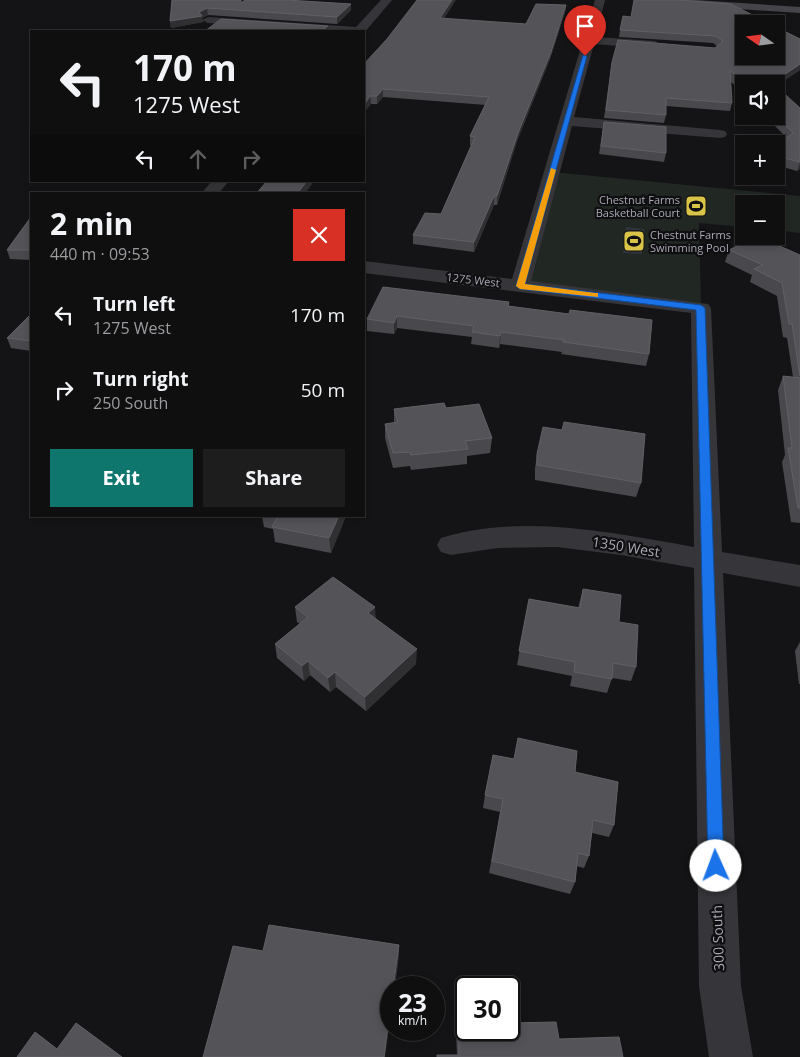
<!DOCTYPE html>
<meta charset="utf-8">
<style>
body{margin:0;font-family:"Open Sans",sans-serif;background:#1d1d1e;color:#f1f3f6;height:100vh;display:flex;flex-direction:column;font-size:19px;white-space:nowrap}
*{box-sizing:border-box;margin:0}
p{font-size:16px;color:#9b9c9f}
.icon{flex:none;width:28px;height:28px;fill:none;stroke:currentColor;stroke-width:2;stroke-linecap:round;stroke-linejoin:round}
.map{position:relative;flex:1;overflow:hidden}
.sheet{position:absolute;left:30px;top:192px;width:335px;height:325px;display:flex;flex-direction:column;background:#0f0f10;border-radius:0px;box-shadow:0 2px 8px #0003,0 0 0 1px #2f2f30}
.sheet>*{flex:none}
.top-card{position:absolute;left:30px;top:30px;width:335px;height:152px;border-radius:0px;box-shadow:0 2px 8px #0003,0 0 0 1px #2f2f30;background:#0f0f10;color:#f1f3f6;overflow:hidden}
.needle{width:32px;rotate:284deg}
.tools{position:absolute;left:735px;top:15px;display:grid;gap:10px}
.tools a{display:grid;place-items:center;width:50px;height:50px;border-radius:0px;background:#0f0f10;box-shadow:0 2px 8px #0003,0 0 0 1px #2f2f30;font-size:25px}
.speed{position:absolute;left:380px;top:976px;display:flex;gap:10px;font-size:25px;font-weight:700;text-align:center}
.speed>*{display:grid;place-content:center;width:65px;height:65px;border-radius:50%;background:#0f0f10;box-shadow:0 2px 8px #0003,0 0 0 1px #2f2f30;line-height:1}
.speed small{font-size:12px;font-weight:400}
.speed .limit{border:2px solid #111;border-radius:8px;background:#fff;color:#111}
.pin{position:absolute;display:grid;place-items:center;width:42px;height:42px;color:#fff;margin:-51px -21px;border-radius:50% 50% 50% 0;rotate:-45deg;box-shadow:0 0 5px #0007}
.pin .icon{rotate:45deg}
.me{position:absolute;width:55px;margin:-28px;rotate:358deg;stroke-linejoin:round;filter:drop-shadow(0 0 4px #0008)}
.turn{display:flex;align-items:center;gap:18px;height:105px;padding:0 20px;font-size:22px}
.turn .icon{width:65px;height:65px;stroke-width:2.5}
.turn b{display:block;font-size:35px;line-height:42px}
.lanes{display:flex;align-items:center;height:48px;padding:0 20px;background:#0003;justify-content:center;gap:25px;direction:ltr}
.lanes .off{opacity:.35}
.round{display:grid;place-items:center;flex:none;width:52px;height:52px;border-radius:0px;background:#1d1d1e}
.head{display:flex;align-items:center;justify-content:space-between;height:85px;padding:0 20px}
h1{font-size:30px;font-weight:700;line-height:38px}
.cta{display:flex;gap:10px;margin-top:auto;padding:10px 20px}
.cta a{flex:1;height:58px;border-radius:0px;background:#0f766e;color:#fff;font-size:20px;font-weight:700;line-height:58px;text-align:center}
.cta a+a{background:#1d1d1e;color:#f1f3f6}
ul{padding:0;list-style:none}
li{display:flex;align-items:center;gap:15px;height:75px;padding:0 20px}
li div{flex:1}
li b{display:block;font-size:19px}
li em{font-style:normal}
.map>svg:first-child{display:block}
.green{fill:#212823}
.water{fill:#2f343d}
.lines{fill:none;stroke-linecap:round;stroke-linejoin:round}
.street{fill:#36363a;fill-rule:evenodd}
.secondary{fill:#44444a;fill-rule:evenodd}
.wall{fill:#49484d}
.shaded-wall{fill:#302f32}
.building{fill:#535358;stroke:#616066}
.route{fill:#1a73e8;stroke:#114b97}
.slow{fill:#f59e0b}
.labels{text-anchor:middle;stroke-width:4.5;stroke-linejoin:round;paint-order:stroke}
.far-poi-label{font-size:11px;fill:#a8a9b4;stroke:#0f0f11;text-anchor:end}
.far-street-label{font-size:11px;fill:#a8a9b4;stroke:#0f0f11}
.street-label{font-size:14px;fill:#a8a9b4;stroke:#0f0f11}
</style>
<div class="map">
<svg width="800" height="1057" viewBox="0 0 800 1057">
<rect width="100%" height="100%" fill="#141416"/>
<path class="green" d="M552 172 800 196V233L776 230V204H744V227L699 223 701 308 520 286Z"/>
<path class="water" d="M626 227 644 229 642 254 623 253Z"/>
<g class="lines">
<path class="street" d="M381 0H392L364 33 208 23 202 20 208 17 356 27Z
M595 0H605L596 37 655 41 661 45 655 49 594 44 574 117 720 130 725 131 727 134 725 137 720 138 572 126 531 281 708 304 711 308 722 552 800 565V587L723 573 741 986 753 1057H709L699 986 694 568 621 555 557 547 498 548 451 555 441 552 437 545 441 538C523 513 612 533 694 547L691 313 364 273V261L512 279Z
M212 181H229L218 194H201Z"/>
<path class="secondary" d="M643 0H696L800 7V13L648 3Z"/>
</g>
<path class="wall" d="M172 0 241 3 351 10 337 24 208 15 202 18 203 22 171 28 170 21Z
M566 5 565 12 550 59 517 141 497 205H494L474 252 413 244V235L441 214 472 145H470V136L486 105 383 97 377 104H371L364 64 444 19 526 24Z
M631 17 800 39V70L776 86 744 84V94L730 81 732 103 730 111 666 106V115L664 123 604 118 612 62 715 48 717 46 713 43 619 37 620 30Z
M800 108V169L797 171 776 165V146L787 138 765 116H776Z
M604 122 666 153 664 162 599 154Z
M31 217V260L10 259 7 250Z
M729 250 800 255V523L791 522 782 462 785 455 778 390 783 376 793 377 787 338 783 337 777 296 750 282 752 275 725 262Z
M509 302V306L649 354 646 366 561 354 562 352 500 344 499 348 471 344 472 337 397 328 394 334 367 331V319Z
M31 316V351L11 348 7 338Z
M446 408 492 438 490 453 467 456V464L411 470 410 466 393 468 385 438V424L394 423V409Z
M537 454 641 483 636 497 535 480V469Z
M262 516H346L331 553 275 542 273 529 264 527Z
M583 589 619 622 636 667 631 681 612 678 607 693 570 686 572 676 517 665 529 599 578 608Z
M295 607 376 619 416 664 366 711 336 687 330 692 310 675 304 681 277 658 275 644 300 624 297 622Z
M800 642V684H799L795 651Z
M518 738 575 772 614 825 609 837 592 833 589 856 584 868 576 866 575 882 570 894 489 873 500 812 483 808 485 795 514 759Z
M458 1025 559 1039 457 1055 456 1034Z"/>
<path class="shaded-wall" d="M452 0H456L440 25V18Z
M351 4V10L337 24V17Z
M566 5 565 12 550 59 517 141 497 205V196L518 133Z
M207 8 208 15 202 18 203 22 171 28 170 21Z
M328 26V31H322Z
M800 64V70L776 86V84H772V83Z
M383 89V97L377 104V96Z
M370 96 371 104 364 113V105Z
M800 162V169L797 171Z
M307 181H314L305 194H297Z
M494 196V205L474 252V242Z
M397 316V328L394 334V323Z
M501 332 500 344 499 348 500 336Z
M339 516H346L331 553 329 538Z
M375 607 376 622 368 613Z
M417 649 416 664 366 711 365 697Z
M308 661 310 675 304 681 302 666Z
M335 672 336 687 330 692 328 678Z
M399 945V956L395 988H393Z
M391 1003V1014L385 1057H384Z"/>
<path class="building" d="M172 0H241V3L245 0H287L351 4 337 17 207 8 199 12 202 16 170 21Z
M417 0H452L440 18 526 24 536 4 566 5 551 52 518 133 497 196H494L474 242 413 235 425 213 441 214 475 137 470 136 489 97 383 89 377 96H370L364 105V64L387 39Z
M634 0H678L731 4 770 24H744V56H776V27L800 39V64L772 83 773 84H744L730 70 732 103 666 98V115L606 110 612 62 618 40 715 48 723 41 715 36 620 30 623 16 631 17Z
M221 19 328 26 322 31H205Z
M776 86 800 108V162L776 156V146L793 133 776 116Z
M604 122 666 127V153L601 146Z
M267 181H307L297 194H256Z
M31 217V250H7Z
M757 236 800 255V376L792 324H789L782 283 754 269 763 265 729 250Z
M383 287 509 302 508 306 569 314 570 310 652 320 649 354 563 342 564 340 501 332 500 336 472 332 474 326 397 316 394 323 367 319Z
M29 316H31V341L7 338Z
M783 376 800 378V508H798L788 448H792Z
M444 403 446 408 479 404 492 438 465 441 468 449 411 455 410 452 393 453 385 424 398 422 394 409Z
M564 422 645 434 641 483 537 465V454L543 427 562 430Z
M278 516H339L329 538 272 527Z
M333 577 375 607 368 613 417 649 365 697 335 672 328 678 308 661 302 666 275 644 308 617 295 607Z
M583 589 621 595 619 622 638 625 636 667 613 663 612 679 574 672 575 662 519 651 529 599 580 608Z
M518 738 577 751 575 772 618 782 614 825 593 820 589 856 578 853 575 882 492 861 503 799 485 795 493 755 514 759Z
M269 925 399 945 393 988H391V1003L384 1057H203L233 946 263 951Z
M556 1022 559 1039 619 1037 623 1057H437V1055H459L458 1025H466V1030H509V1023Z
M76 1023 122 1057H17L35 1032 57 1049Z"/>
<path class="route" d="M583 55 587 56 525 284 701 305 705 308 724 866 722 871 716 874 711 871 708 866 696 310 520 289 516 286Z"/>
<path class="slow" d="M551 168 556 170 525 284 595 293H598V297L520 289 516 286Z"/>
<defs>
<g id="stadium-square" transform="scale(1.125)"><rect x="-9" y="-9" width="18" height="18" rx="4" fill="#dac448" stroke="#0f0f11"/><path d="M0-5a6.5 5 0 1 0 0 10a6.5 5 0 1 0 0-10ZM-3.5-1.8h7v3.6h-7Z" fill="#111"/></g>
</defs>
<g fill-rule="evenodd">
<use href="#stadium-square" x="696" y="206"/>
<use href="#stadium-square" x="634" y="241"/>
</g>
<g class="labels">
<g class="far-poi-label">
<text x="680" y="204">Chestnut Farms<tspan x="680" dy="13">Basketball Court</tspan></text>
<text x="650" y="239" text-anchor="start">Chestnut Farms<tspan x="650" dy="13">Swimming Pool</tspan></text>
</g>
<g class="far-street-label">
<text transform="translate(473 280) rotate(7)" y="4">1275 West</text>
</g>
<g class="street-label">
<text transform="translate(626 547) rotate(9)" y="5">1350 West</text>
<text transform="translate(718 938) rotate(-92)" y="5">300 South</text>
</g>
</g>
</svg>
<div class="tools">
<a><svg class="needle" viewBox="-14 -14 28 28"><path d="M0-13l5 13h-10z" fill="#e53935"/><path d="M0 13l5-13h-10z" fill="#9b9c9f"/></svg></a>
<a><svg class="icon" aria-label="sound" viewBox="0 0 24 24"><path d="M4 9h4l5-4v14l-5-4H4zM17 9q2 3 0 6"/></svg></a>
<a>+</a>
<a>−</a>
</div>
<div class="speed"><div>23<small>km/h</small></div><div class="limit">30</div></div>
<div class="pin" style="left:585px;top:56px;background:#d93025"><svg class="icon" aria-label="arrive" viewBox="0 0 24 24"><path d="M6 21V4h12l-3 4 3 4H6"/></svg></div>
<svg class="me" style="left:716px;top:866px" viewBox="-20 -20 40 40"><circle r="19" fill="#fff"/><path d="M0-13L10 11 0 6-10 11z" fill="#1a73e8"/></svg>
<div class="top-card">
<div class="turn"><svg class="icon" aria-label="left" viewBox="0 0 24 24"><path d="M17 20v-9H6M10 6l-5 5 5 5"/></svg><div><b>170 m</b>1275 West</div></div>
<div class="lanes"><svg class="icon" aria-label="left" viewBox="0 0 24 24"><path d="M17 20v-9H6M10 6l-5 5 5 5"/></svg><svg class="icon off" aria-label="ahead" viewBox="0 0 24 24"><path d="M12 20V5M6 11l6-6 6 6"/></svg><svg class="icon off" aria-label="right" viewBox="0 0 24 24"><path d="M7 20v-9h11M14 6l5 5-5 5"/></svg></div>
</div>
<section class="sheet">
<div class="head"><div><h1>2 min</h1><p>440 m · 09:53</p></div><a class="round" style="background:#d93025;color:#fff"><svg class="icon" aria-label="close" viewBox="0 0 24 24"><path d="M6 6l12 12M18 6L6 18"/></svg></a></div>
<ul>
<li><svg class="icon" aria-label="left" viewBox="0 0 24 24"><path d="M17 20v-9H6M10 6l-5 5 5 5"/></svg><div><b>Turn left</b><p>1275 West</p></div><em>170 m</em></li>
<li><svg class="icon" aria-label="right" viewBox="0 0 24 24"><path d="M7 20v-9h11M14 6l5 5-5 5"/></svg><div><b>Turn right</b><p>250 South</p></div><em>50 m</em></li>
</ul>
<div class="cta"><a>Exit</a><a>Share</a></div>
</section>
</div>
